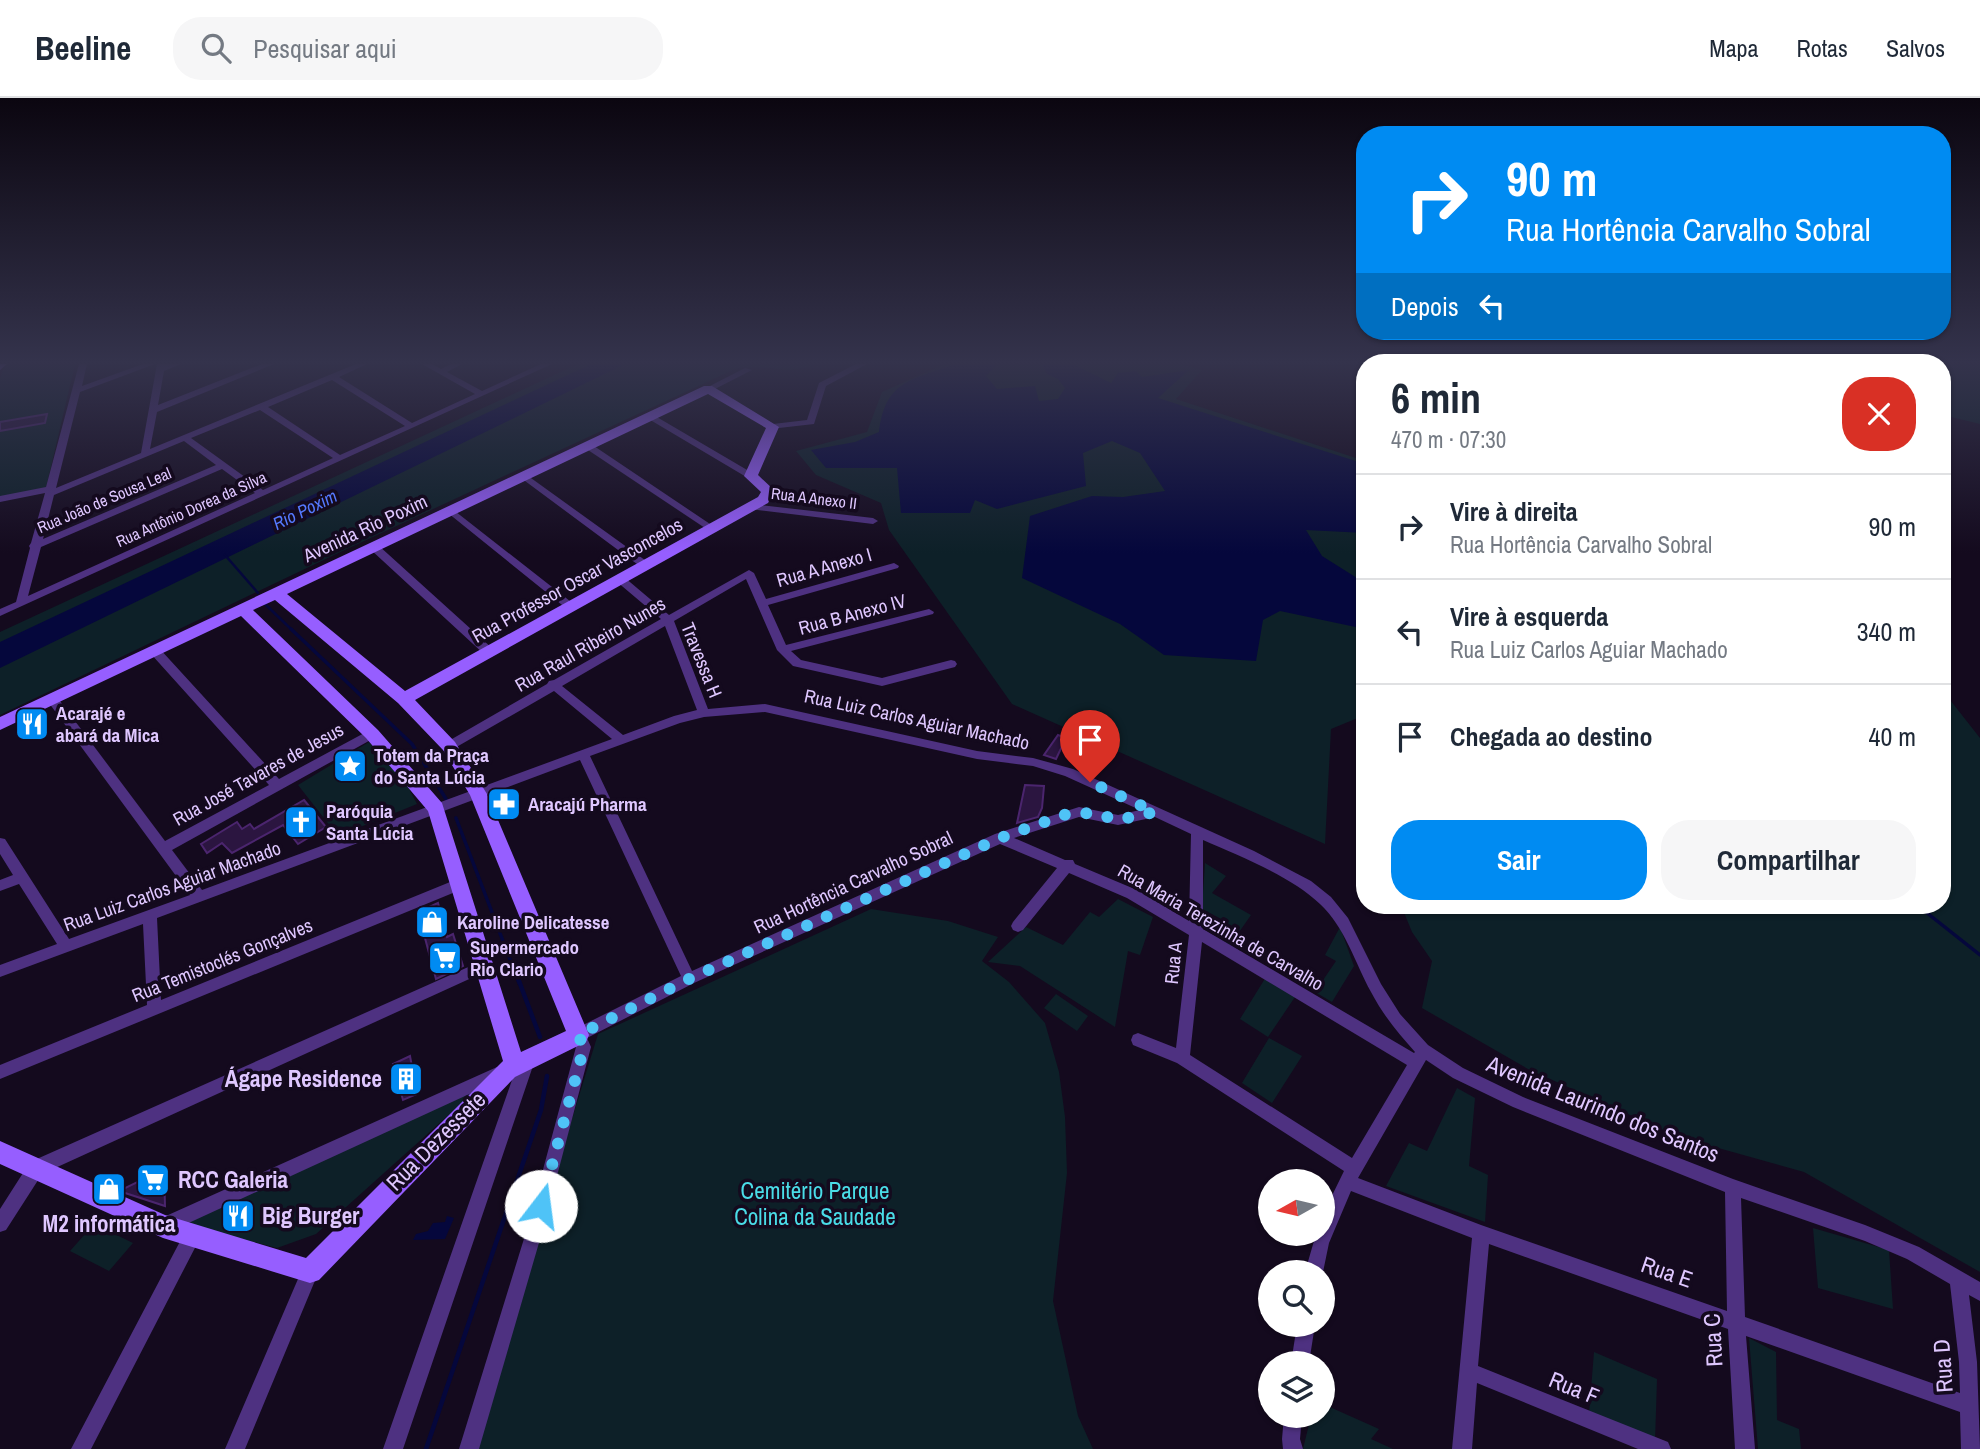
<!DOCTYPE html>
<html lang="pt">
<meta charset="utf-8">
<style>
body{margin:0;font-family:"Archivo Narrow",sans-serif;background:#f6f6f7;color:#1f2937;height:100vh;display:flex;flex-direction:column;font-size:26px;white-space:nowrap}
*{box-sizing:border-box;margin:0}
p{font-size:23px;color:#747a83}
.icon{flex:none;width:38px;height:38px;fill:none;stroke:currentColor;stroke-width:2;stroke-linecap:round;stroke-linejoin:round}
.map{position:relative;flex:1;overflow:hidden}
.details{position:absolute;left:1356px;top:256px;width:595px;height:560px;display:flex;flex-direction:column;background:#fff;border-radius:28px;box-shadow:0 2px 5px #0004}
.details>*{flex:none}
.banner{position:absolute;left:1356px;top:28px;width:595px;height:214px;border-radius:28px;box-shadow:0 2px 5px #0004;background:#008bf2;color:#fff;overflow:hidden}
.needle{width:46px;rotate:262deg}
.buttons{position:absolute;left:1258px;top:1071px;display:grid;gap:14px}
.buttons a{display:grid;place-items:center;width:77px;height:77px;border-radius:50%;background:#fff;box-shadow:0 2px 5px #0004;font-size:35px}
.pin{position:absolute;display:grid;place-items:center;width:60px;height:60px;color:#fff;margin:-72px -30px;border-radius:50% 50% 50% 0;rotate:-45deg;box-shadow:0 0 7px #0007}
.pin .icon{rotate:45deg}
.me{position:absolute;width:77px;margin:-38px;rotate:15deg;stroke-linejoin:round;filter:drop-shadow(0 0 5px #0008)}
.turn{display:flex;align-items:center;gap:24px;height:147px;padding:0 35px;font-size:32px}
.turn .icon{width:91px;height:91px;stroke-width:2.5}
.turn b{display:block;font-size:49px;line-height:60px}
.then{display:flex;align-items:center;height:66px;padding:0 35px;background:#0003;gap:14px;font-size:26px}
.round{display:grid;place-items:center;flex:none;width:74px;height:74px;border-radius:28px;background:#f6f6f7}
.head{display:flex;align-items:center;justify-content:space-between;height:119px;padding:0 35px}
h1{font-size:42px;font-weight:700;line-height:52px}
.button{display:flex;gap:14px;margin-top:auto;padding:14px 35px}
.button a{flex:1;height:80px;border-radius:28px;background:#008bf2;color:#fff;font-size:28px;font-weight:700;line-height:80px;text-align:center}
.button a+a{background:#f6f6f7;color:#1f2937}
ul{padding:0;list-style:none}
li{display:flex;align-items:center;gap:21px;height:105px;padding:0 35px;border-top:2px solid #e0e1e3}
li div{flex:1}
li b{display:block;font-size:26px}
li em{font-style:normal}
header{display:flex;align-items:center;gap:42px;box-sizing:border-box;height:98px;padding:0 35px;background:#fff;border-bottom:2px solid #e0e1e3}
header strong{font-size:33px}
nav{display:flex;gap:38px;margin-inline-start:auto;font-size:24px}
.search{width:490px;height:63px;background:#f6f6f7;display:flex;align-items:center;gap:18px;box-sizing:border-box;padding:0 24px;border-radius:28px;color:#747a83;font-size:26px}
.map>svg:first-child{display:block}
.green{fill:#0d2028}
.water{fill:#05073c}
.lines{fill:none;stroke-linecap:round;stroke-linejoin:round}
.stream-far2{stroke:#05073c;stroke-width:2.5}
.stream-far1{stroke:#05073c;stroke-width:3.5}
.stream{stroke:#05073c;stroke-width:4.5}
.building{fill:#2b1540;stroke:#4b256e;stroke-width:2}
.street{fill:#4e3181;fill-rule:evenodd}
.secondary{fill:#965eff;fill-rule:evenodd}
.route{stroke:#4fc3f7;stroke-width:12;stroke-dasharray:0 21.6}
.labels{text-anchor:middle;stroke-width:7;stroke-linejoin:round;paint-order:stroke}
.far-street-label{font-size:16px;fill:#dfc7ff;stroke:#140a1e}
.far-water-label{font-size:18px;font-style:italic;fill:#5579ff;stroke:#140a1e}
.street-label{font-size:19px;fill:#dfc7ff;stroke:#140a1e}
.poi-label{font-size:19px;font-weight:bold;fill:#dfc7ff;stroke:#140a1e;text-anchor:start}
.near-poi-label{font-size:23px;font-weight:bold;fill:#dfc7ff;stroke:#140a1e;text-anchor:start}
.near-street-label{font-size:23px;fill:#dfc7ff;stroke:#140a1e}
.near-park-label{font-size:23px;fill:#4adce7;stroke:#140a1e}
</style>
<header>
<strong>Beeline</strong>
<div class="search"><svg class="icon" aria-label="search" viewBox="0 0 24 24"><circle cx="10" cy="10" r="6"/><path d="M15 15l6 6"/></svg>Pesquisar aqui</div>
<nav><a>Mapa</a><a>Rotas</a><a>Salvos</a></nav>
</header>
<div class="map">
<svg width="1980" height="1351" viewBox="0 0 1980 1351">
<rect width="100%" height="100%" fill="#140a1e"/>
<path class="green" d="M5 266H75L46 390 0 399V280Z
M578 266H814C787 279 763 264 735 271L334 457 0 617V534Z
M945 266H1179L1202 272 1176 301 1365 363V617L1331 631 1325 746 1012 606 889 432 881 405 816 377 796 353 867 334 882 294Z
M1943 266H1980V326L1943 317Z
M1943 593 1980 640V1174L1804 1074 1679 1039 1528 971 1422 910 1432 863 1412 834 1401 807H1942Z
M369 644 407 687 417 706 338 738 298 687Z
M1365 677V764L1359 761 1357 685Z
M1205 765 1226 778 1212 795 1251 817 1230 847 1217 838 1227 824 1202 811Z
M1118 801 1153 819 1140 857 1128 853 1115 929 1020 868 988 864 1026 829 1063 847 1090 814 1099 819Z
M871 811 948 823 998 839 982 863 1009 884 1045 925 1059 974 1065 1019 1067 1075 1053 1203 1078 1318 1093 1351H471L598 936Z
M1340 829 1354 868 1332 904 1315 894 1336 863 1325 857Z
M1266 879 1297 896 1268 939 1240 921Z
M1056 896 1088 918 1077 933 1044 910Z
M1269 940 1302 958 1272 1005 1242 985Z
M482 987 316 1136 277 1150 191 1128V1120Z
M1457 990 1475 1000 1469 1068 1488 1077 1485 1124 1386 1088 1409 1045 1427 1053Z
M94 1126 133 1145 109 1173 70 1153Z
M1813 1130 1889 1152 1893 1211 1818 1190Z
M1749 1240 1776 1254 1777 1322 1799 1331 1801 1351H1758Z
M1594 1254 1657 1281 1655 1344 1589 1316Z
M1323 1306 1379 1331 1371 1341 1393 1351H1303L1311 1318H1323Z"/>
<path class="water" d="M591 266H625L0 570V544Z
M955 266H997L986 278 997 291 1035 288 1039 303 1058 301 1065 290 1058 281 1047 276 1042 266H1073L1111 285 1118 275 1136 273 1142 279 1189 272 1158 300 1365 366V435L1306 432 1322 458 1365 485V531L1280 513 1263 522 1256 563 1164 557 1120 526 1022 480 1030 418 1092 398 1123 399 1165 393 1140 355 1112 343 1083 355 1086 388 997 411 975 402 970 415H901L897 370H826L811 352 855 344 879 334C885 283 911 282 955 266Z
M447 1118 454 1120 445 1141 413 1142 416 1136 428 1133 433 1125 445 1124Z"/>
<g class="lines">
<path class="stream-far2" d="M225 457 258 495
M265 506 293 533"/>
<path class="stream-far1" d="M291 531 412 646 446 701
M456 720 519 885
M1917 807 1980 857"/>
<path class="stream" d="M519 883 540 939
M426 1351 541 1012 547 978"/>
</g>
<path class="building" d="M47 316 45 325 0 333V324Z
M1058 637 1066 640 1056 661 1044 657Z
M1025 687 1044 688 1042 710 1038 719 1017 725Z
M304 702 326 729 298 746 283 727 232 755 222 745 207 755 201 746 237 724 242 731 250 726 254 731Z
M438 805 447 839 453 836 463 868 436 881 418 814Z
M410 958 417 996 403 1002 393 966Z
M164 1071 165 1108 119 1093Z"/>
<g class="lines">
<path class="street" d="M79 266H87L82 288 143 266H155L80 294 56 390 141 355 157 266H181L164 273 158 307 262 266H274L157 314 150 351 356 266H367L339 279 412 325 475 296 422 266H432L441 271 451 266H462L447 274 482 293 541 266H552L0 518V511L16 504 30 450 29 448 31 445 45 395 0 404V398L46 389ZM332 282 405 328 340 357 268 309ZM260 312 333 360 263 392 191 340ZM184 343 216 367 43 441 54 397ZM222 371 255 395 28 498 41 449Z
M856 266H867L826 288 814 326 770 331 769 329 773 326 807 322 819 285Z
M745 270 752 272 711 293 704 291Z
M650 315 754 376 756 378 751 381 748 380 647 320V316Z
M588 345 591 346 716 430 711 433 708 432 585 350 584 348Z
M524 375 649 465V469H641L521 380 519 378Z
M752 406 873 420 878 423 873 426 749 411 747 409Z
M451 410 575 507 576 509 575 511H567L448 415V411Z
M374 446 378 447 493 551 495 554 493 557H485L370 451 369 449Z
M894 465 899 468 898 470 768 507 786 547 929 511 934 514 933 516 791 553 801 562 882 580 951 562 955 563 957 566 955 569 882 588 793 568 777 552 746 481 674 523 708 611 765 606 977 653 1033 660 1073 671 1254 753 1311 783 1331 799 1348 820 1381 886 1400 916 1428 947 1463 970 1523 999 1733 1081 1865 1127 1919 1149 1980 1184V1203L1969 1197 1977 1264 1980 1351H1961L1960 1314 1746 1238 1755 1351H1735L1728 1231 1489 1146 1478 1268 1668 1344 1671 1351H1638L1477 1285 1472 1351H1452L1472 1140 1351 1093 1329 1145 1323 1174H1305L1316 1136H1323V1116L1344 1073 1177 965 1133 947 1131 942 1133 937 1138 935 1176 950 1189 837 1127 800 1069 775 1023 832 1018 834 1013 832 1011 828 1013 824 1057 770 1000 746 694 885 587 940 591 949 543 1131 479 1351H459L527 1131 576 949 571 937 573 932 681 878 580 662 157 820 161 902 455 782 460 781 465 782 467 786 465 790 0 981V967L147 907 143 826 0 879V867L57 846 19 786 0 793V782L13 777 0 756V740L5 741 69 841 190 797 49 605 47 602 49 599H57L165 743 269 687 151 556 149 553 151 550H159L279 681 368 633H376L378 636 376 639 172 752 202 792 612 641 554 593 453 651H445L443 648 445 645 547 586 549 583 554 582 661 521 616 483V479H624L669 517 749 472 754 475 766 501ZM665 528 697 612 674 618 623 637 562 588ZM765 614 977 661 1033 668 1065 678 1140 712 1118 717 1079 709 995 736 692 873 590 658 680 625 704 619ZM1079 719 1118 727 1155 719 1191 736 1189 823 1137 792 1075 766 1073 762H1065L1014 740ZM1203 742C1240 758 1292 779 1320 806 1345 829 1355 865 1371 894 1383 917 1398 935 1415 954L1414 955 1203 831ZM1202 844 1407 967 1352 1060 1190 957ZM1426 962 1453 980 1513 1009 1725 1094 1727 1213 1481 1127 1358 1080ZM1741 1100 1865 1143 1907 1161 1950 1186 1959 1264 1960 1295 1745 1219Z
M484 862 489 864 491 868 489 872 42 1076 6 1132 0 1134V1111L30 1064Z
M527 955 532 957 535 962 403 1351H383L519 962 522 957Z
M497 969 502 971 505 976 502 981 169 1134 163 1136 157 1134 155 1128 157 1122Z
M192 1130 198 1132 200 1138 198 1144 91 1351H71L186 1132Z
M310 1164 316 1167 319 1173 245 1351H225L304 1167Z
M1270 1184V1202L1263 1199 1260 1193 1263 1187Z
M1297 1227H1315L1309 1265H1291Z
M1284 1318H1302L1300 1341 1303 1351H1283L1282 1341Z"/>
<path class="secondary" d="M0 266H7L0 272Z
M704 288H712L779 329 758 377 775 393 768 405 415 602 455 644 487 696 589 937 586 944 515 979 319 1182 310 1185 163 1140 0 1066V1043L165 1117 306 1160 503 963 428 713 366 640 241 518 0 632V619ZM708 296 766 330 744 378 761 394 758 399 405 593 287 496ZM275 502 398 605 443 652 470 697 566 933 521 954 442 705 378 632 253 512Z"/>
</g>
<linearGradient id="sky" x2="0" y2="1"><stop stop-color="#0b0610"/><stop offset="0.58" stop-color="#34334c"/><stop offset="1" stop-color="#34334c" stop-opacity="0"/></linearGradient>
<rect width="1980" height="455" fill="url(#sky)"/>
<g class="lines">
<path class="route" d="M541 1108 584 949 578 937 689 881 1000 740 1067 716 1094 715 1118 722 1155 714 1090 684"/>
</g>
<defs>
<g id="restaurant-square" transform="scale(1.75)"><rect x="-9" y="-9" width="18" height="18" rx="4" fill="#008bf2" stroke="#140a1e"/><path d="M-5-6h1v4h1v-4h1v4h1v-4h1v5L-1.5 .5V6h-2V.5L-5-1ZM5-6V6H3V1.5H1.5Q1.5-4 5-6Z" fill="#fff"/></g>
<g id="sight-square" transform="scale(1.75)"><rect x="-9" y="-9" width="18" height="18" rx="4" fill="#008bf2" stroke="#140a1e"/><path d="M0-6L1.8-2.2L6-1.7L2.9 1.2L3.7 5.4L0 3.3L-3.7 5.4L-2.9 1.2L-6-1.7L-1.8-2.2Z" fill="#fff"/></g>
<g id="pharmacy-square" transform="scale(1.75)"><rect x="-9" y="-9" width="18" height="18" rx="4" fill="#008bf2" stroke="#140a1e"/><path d="M-2-6h4v4h4v4h-4v4h-4v-4h-4v-4h4Z" fill="#fff"/></g>
<g id="church-square" transform="scale(1.75)"><rect x="-9" y="-9" width="18" height="18" rx="4" fill="#008bf2" stroke="#140a1e"/><path d="M-1.2-6h2.4v3.5h3.3v2.4h-3.3V6h-2.4V-.1h-3.3v-2.4h3.3Z" fill="#fff"/></g>
<g id="shop-square" transform="scale(1.75)"><rect x="-9" y="-9" width="18" height="18" rx="4" fill="#008bf2" stroke="#140a1e"/><path d="M-5-2.5h2.3a2.7 3.5 0 0 1 5.4 0H5L5.5 6h-11ZM-1.5-2.5h3a1.5 2.3 0 0 0-3 0Z" fill="#fff"/></g>
<g id="supermarket-square" transform="scale(1.75)"><rect x="-9" y="-9" width="18" height="18" rx="4" fill="#008bf2" stroke="#140a1e"/><path d="M-6-5.5h2.5l.6 2H6L4.5 2H-2.5L-4.4-4H-6ZM-1.5 3.2a1.3 1.3 0 1 0 .1 0ZM3 3.2a1.3 1.3 0 1 0 .1 0Z" fill="#fff"/></g>
<g id="building-square" transform="scale(1.75)"><rect x="-9" y="-9" width="18" height="18" rx="4" fill="#008bf2" stroke="#140a1e"/><path d="M-4-6H4V6H1V3H-1V6H-4ZM-2.5-4.3h1.7v1.8h-1.7ZM.8-4.3h1.7v1.8H.8ZM-2.5-1h1.7V.8h-1.7ZM.8-1h1.7V.8H.8Z" fill="#fff"/></g>
</defs>
<g fill-rule="evenodd">
<use href="#restaurant-square" x="32" y="626"/>
<use href="#sight-square" x="350" y="668"/>
<use href="#pharmacy-square" x="504" y="706"/>
<use href="#church-square" x="301" y="724"/>
<use href="#shop-square" x="432" y="824"/>
<use href="#supermarket-square" x="445" y="860"/>
<use href="#building-square" x="406" y="981"/>
<use href="#supermarket-square" x="153" y="1082"/>
<use href="#shop-square" x="109" y="1091"/>
<use href="#restaurant-square" x="238" y="1118"/>
</g>
<g class="labels">
<g class="far-street-label">
<text transform="translate(814 400) rotate(7)" y="6">Rua A Anexo II</text>
<text transform="translate(104 402) rotate(-23)" y="6">Rua João de Sousa Leal</text>
<text transform="translate(191 411) rotate(-24)" y="6">Rua Antônio Dorea da Silva</text>
</g>
<g class="far-water-label">
<text transform="translate(305 412) rotate(-26)" y="6">Rio Poxim</text>
</g>
<g class="street-label">
<text transform="translate(365 430) rotate(-25)" y="7">Avenida Rio Poxim</text>
<text transform="translate(824 469) rotate(-16)" y="7">Rua A Anexo I</text>
<text transform="translate(577 482) rotate(-29)" y="7">Rua Professor Oscar Vasconcelos</text>
<text transform="translate(852 516) rotate(-15)" y="7">Rua B Anexo IV</text>
<text transform="translate(590 546) rotate(-30)" y="7">Rua Raul Ribeiro Nunes</text>
<text transform="translate(702 562) rotate(68)" y="7">Travessa H</text>
<text transform="translate(917 621) rotate(12)" y="7">Rua Luiz Carlos Aguiar Machado</text>
<text transform="translate(258 676) rotate(-29)" y="7">Rua José Tavares de Jesus</text>
<text transform="translate(853 784) rotate(-25)" y="7">Rua Hortência Carvalho Sobral</text>
<text transform="translate(172 788) rotate(-20)" y="7">Rua Luiz Carlos Aguiar Machado</text>
<text transform="translate(1221 829) rotate(30)" y="7">Rua Maria Terezinha de Carvalho</text>
<text transform="translate(222 862) rotate(-22)" y="7">Rua Temistoclés Gonçalves</text>
<text transform="translate(1173 865) rotate(-84)" y="7">Rua A</text>
</g>
<g class="poi-label">
<text x="56" y="622">Acarajé e<tspan x="56" dy="22">abará da Mica</tspan></text>
<text x="374" y="664">Totem da Praça<tspan x="374" dy="22">do Santa Lúcia</tspan></text>
<text x="528" y="713">Aracajú Pharma</text>
<text x="326" y="720">Paróquia<tspan x="326" dy="22">Santa Lúcia</tspan></text>
<text x="457" y="831">Karoline Delicatesse</text>
<text x="470" y="856">Supermercado<tspan x="470" dy="22">Rio Clario</tspan></text>
</g>
<g class="near-poi-label">
<text x="382" y="989" text-anchor="end">Ágape Residence</text>
<text x="178" y="1090">RCC Galeria</text>
<text x="262" y="1126">Big Burger</text>
<text x="109" y="1134" text-anchor="middle">M2 informática</text>
</g>
<g class="near-street-label">
<text transform="translate(1603 1011) rotate(22)" y="8">Avenida Laurindo dos Santos</text>
<text transform="translate(436 1043) rotate(-45)" y="8">Rua Dezessete</text>
<text transform="translate(1667 1174) rotate(19)" y="8">Rua E</text>
<text transform="translate(1713 1242) rotate(-93)" y="8">Rua C</text>
<text transform="translate(1943 1268) rotate(-94)" y="8">Rua D</text>
<text transform="translate(1574 1290) rotate(22)" y="8">Rua F</text>
</g>
<g class="near-park-label">
<text x="815" y="1101">Cemitério Parque<tspan x="815" dy="26">Colina da Saudade</tspan></text>
</g>
</g>
</svg>
<div class="buttons">
<a><svg class="needle" viewBox="-14 -14 28 28"><path d="M0-13l5 13h-10z" fill="#e53935"/><path d="M0 13l5-13h-10z" fill="#747a83"/></svg></a>
<a><svg class="icon" aria-label="search" viewBox="0 0 24 24"><circle cx="10" cy="10" r="6"/><path d="M15 15l6 6"/></svg></a>
<a><svg class="icon" aria-label="layers" viewBox="0 0 24 24"><path d="M12 4l9 5-9 5-9-5zM3 14l9 5 9-5"/></svg></a>
</div>
<div class="pin" style="left:1090px;top:684px;background:#d93025"><svg class="icon" aria-label="arrive" viewBox="0 0 24 24"><path d="M6 21V4h12l-3 4 3 4H6"/></svg></div>
<svg class="me" style="left:541px;top:1108px" viewBox="-20 -20 40 40"><circle r="19" fill="#fff"/><path d="M0-13L10 11 0 6-10 11z" fill="#4fc3f7"/></svg>
<div class="banner">
<div class="turn"><svg class="icon" aria-label="right" viewBox="0 0 24 24"><path d="M7 20v-9h11M14 6l5 5-5 5"/></svg><div><b>90 m</b>Rua Hortência Carvalho Sobral</div></div>
<div class="then">Depois<svg class="icon" aria-label="left" viewBox="0 0 24 24"><path d="M17 20v-9H6M10 6l-5 5 5 5"/></svg></div>
</div>
<section class="details">
<div class="head"><div><h1>6 min</h1><p>470 m · 07:30</p></div><a class="round" style="background:#d93025;color:#fff"><svg class="icon" aria-label="close" viewBox="0 0 24 24"><path d="M6 6l12 12M18 6L6 18"/></svg></a></div>
<ul>
<li><svg class="icon" aria-label="right" viewBox="0 0 24 24"><path d="M7 20v-9h11M14 6l5 5-5 5"/></svg><div><b>Vire à direita</b><p>Rua Hortência Carvalho Sobral</p></div><em>90 m</em></li>
<li><svg class="icon" aria-label="left" viewBox="0 0 24 24"><path d="M17 20v-9H6M10 6l-5 5 5 5"/></svg><div><b>Vire à esquerda</b><p>Rua Luiz Carlos Aguiar Machado</p></div><em>340 m</em></li>
<li><svg class="icon" aria-label="arrive" viewBox="0 0 24 24"><path d="M6 21V4h12l-3 4 3 4H6"/></svg><div><b>Chegada ao destino</b></div><em>40 m</em></li>
</ul>
<div class="button"><a>Sair</a><a>Compartilhar</a></div>
</section>
</div>
